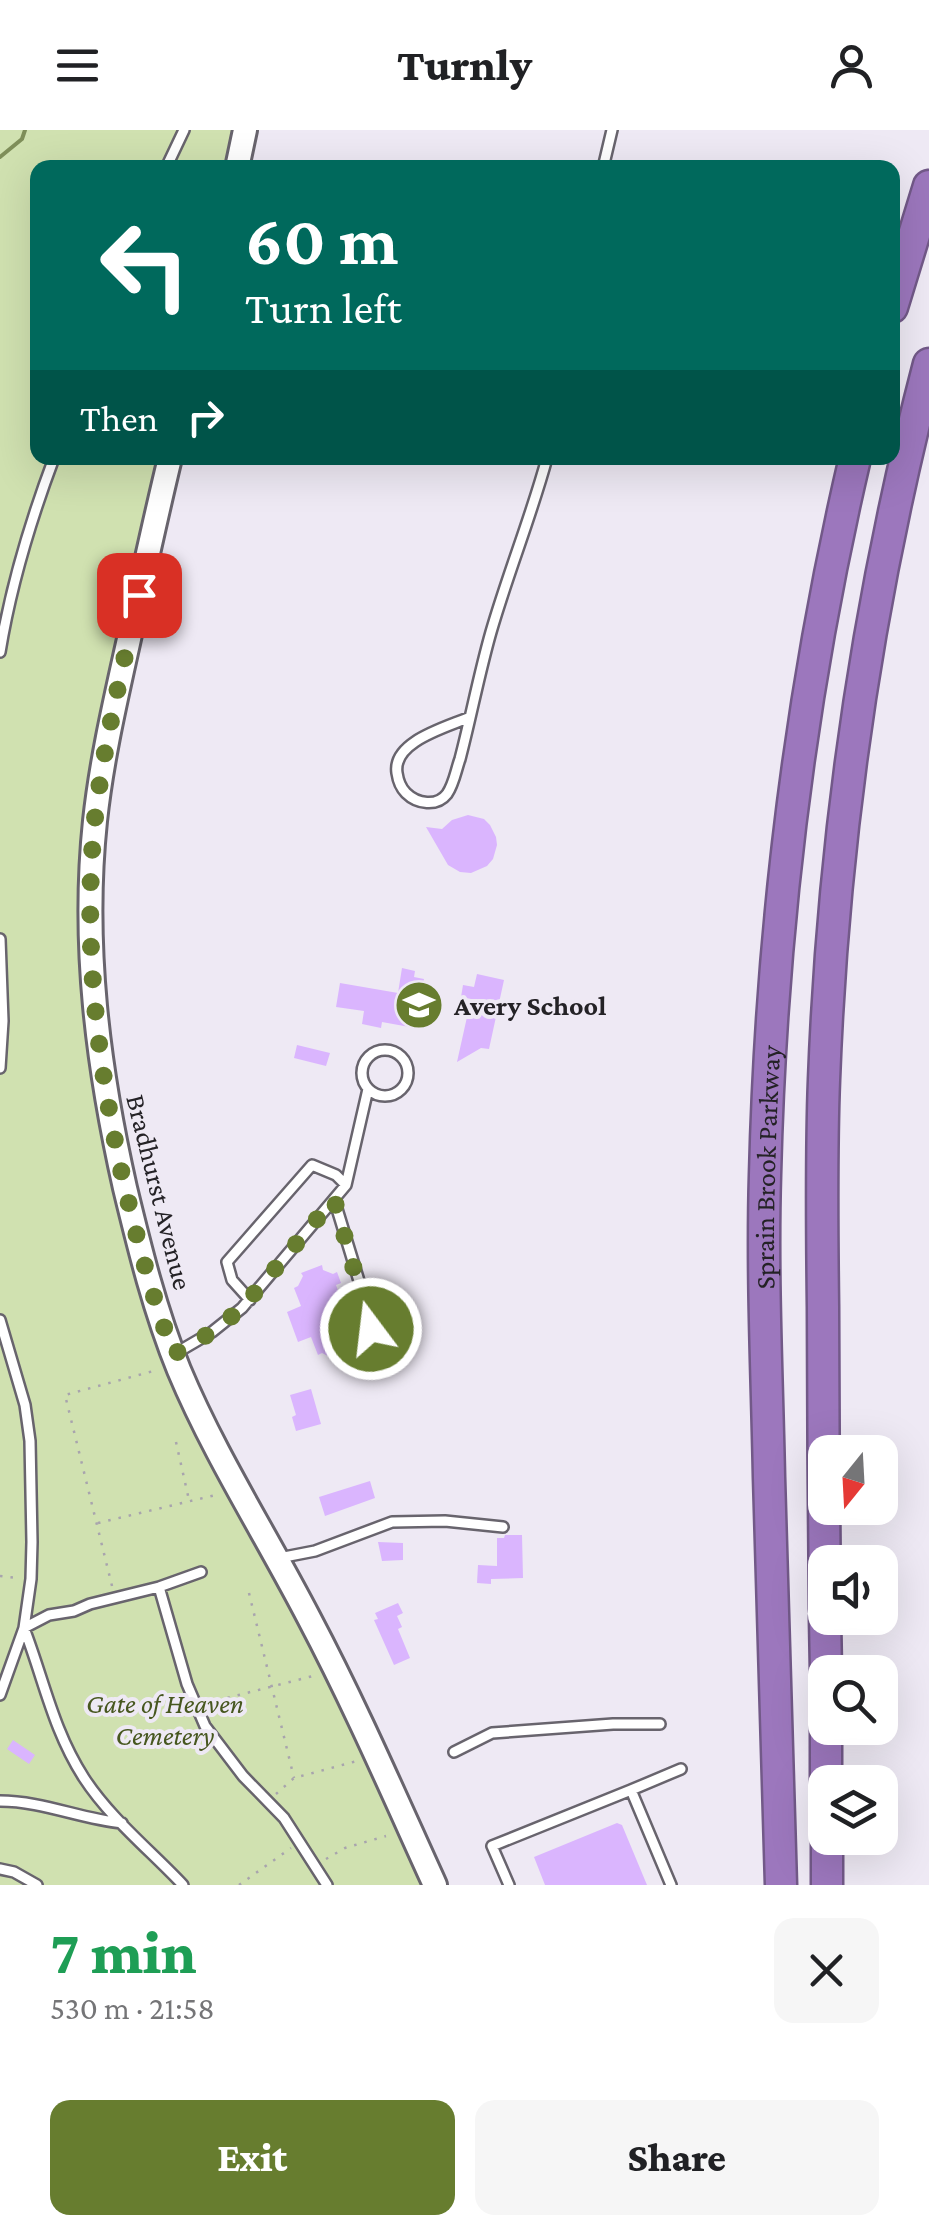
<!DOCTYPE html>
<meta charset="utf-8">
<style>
body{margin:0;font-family:"Crimson Pro",serif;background:#f6f6f6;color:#202124;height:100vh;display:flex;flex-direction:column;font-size:38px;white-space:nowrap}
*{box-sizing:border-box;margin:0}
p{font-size:32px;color:#757577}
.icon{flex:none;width:55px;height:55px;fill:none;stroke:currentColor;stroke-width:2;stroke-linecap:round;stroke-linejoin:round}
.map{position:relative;height:1755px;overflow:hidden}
.details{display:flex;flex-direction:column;background:#fff;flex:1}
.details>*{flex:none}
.hud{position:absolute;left:30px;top:30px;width:870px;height:305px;border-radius:20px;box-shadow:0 10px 40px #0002;background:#00695c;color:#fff;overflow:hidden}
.needle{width:65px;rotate:198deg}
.fabs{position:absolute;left:808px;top:1305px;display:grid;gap:20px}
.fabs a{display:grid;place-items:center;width:90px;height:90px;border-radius:20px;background:#fff;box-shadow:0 10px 40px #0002;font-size:50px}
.pin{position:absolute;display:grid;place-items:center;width:85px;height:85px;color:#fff;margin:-42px;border-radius:20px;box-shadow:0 5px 15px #0006}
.me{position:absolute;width:110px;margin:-55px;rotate:345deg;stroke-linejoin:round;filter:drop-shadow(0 0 8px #0008)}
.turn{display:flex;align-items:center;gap:35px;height:210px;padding:0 50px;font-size:45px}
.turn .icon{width:130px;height:130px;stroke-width:2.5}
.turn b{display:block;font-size:70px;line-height:85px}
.then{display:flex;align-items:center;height:95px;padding:0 50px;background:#0003;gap:20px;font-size:38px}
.round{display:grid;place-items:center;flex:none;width:105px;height:105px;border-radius:20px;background:#f6f6f6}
.headline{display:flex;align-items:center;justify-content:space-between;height:170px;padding:0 50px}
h1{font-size:60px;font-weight:800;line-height:75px;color:#1e9e55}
.primary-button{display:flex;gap:20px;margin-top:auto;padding:20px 50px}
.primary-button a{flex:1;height:115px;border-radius:20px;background:#677d2f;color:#fff;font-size:40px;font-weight:800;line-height:115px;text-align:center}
.primary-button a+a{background:#f6f6f6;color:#202124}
header{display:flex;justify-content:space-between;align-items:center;height:130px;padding:0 50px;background:#fff;font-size:45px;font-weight:800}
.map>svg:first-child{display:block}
.green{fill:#d0e1b0}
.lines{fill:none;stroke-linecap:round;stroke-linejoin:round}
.stream{stroke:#7e8e59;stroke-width:4}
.building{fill:#dab5fe}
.service-casing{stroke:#68646d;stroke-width:14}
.secondary-casing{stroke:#68646d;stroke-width:28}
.motorway-casing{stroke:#725988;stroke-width:35}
.path{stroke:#a8a4ad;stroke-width:2.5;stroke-dasharray:2.5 8;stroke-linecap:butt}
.service{stroke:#fff;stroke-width:9}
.secondary{stroke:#fff;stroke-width:22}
.motorway{stroke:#9c77bd;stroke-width:30}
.route{stroke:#677d2f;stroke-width:18;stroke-dasharray:0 32.4}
.labels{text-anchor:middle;stroke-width:8;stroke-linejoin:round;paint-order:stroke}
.poi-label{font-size:28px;font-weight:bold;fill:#242226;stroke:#eee9f4;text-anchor:start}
.street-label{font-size:28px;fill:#242226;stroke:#eee9f4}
.park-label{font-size:28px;font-style:italic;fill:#47571f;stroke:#eee9f4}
</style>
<header><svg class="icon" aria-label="menu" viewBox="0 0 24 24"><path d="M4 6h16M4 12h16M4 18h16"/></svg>Turnly<svg class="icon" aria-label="person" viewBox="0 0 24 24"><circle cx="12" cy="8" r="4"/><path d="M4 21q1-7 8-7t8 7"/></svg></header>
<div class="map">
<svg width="929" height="1755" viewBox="0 0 929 1755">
<rect width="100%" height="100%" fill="#eee9f4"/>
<path class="green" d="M0 0H236L228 37 38 38V328H160L94 622 80 741 79 802 83 869 91 949 117 1082 140 1162 169 1244 324 1537 423 1755H0Z"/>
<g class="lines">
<path class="stream" d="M0 27 22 9 25 0"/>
</g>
<path class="building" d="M468 685 484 689 490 695 496 707 497 715 493 729 487 736 471 743 460 742 448 735 426 697 442 699 452 690Z
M402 838 415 841 414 847 424 849 415 898 382 892 381 898 362 894 364 881 336 877 340 853 398 863Z
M477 844 504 850 489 919 481 918 457 932 471 869 461 867 463 855 474 857Z
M297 915 330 923 326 936 294 928Z
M322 1135 323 1140 333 1144 337 1142 341 1153 336 1155 341 1169 352 1201 357 1199 361 1209 357 1211 351 1220 353 1224 334 1232 332 1228 322 1223 318 1225 311 1207 298 1212 287 1182 301 1176 294 1158 298 1156 303 1146 301 1143Z
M311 1259 321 1294 296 1301 292 1287 296 1285 290 1265Z
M370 1351 375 1368 325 1386 319 1367Z
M505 1405H522L523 1448 491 1449V1454L477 1453 478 1435 497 1436V1408H504Z
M378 1412 403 1413V1430L382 1431Z
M398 1473 403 1483 397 1486 402 1497 398 1499 410 1528 394 1535 374 1490 378 1489 375 1483Z
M13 1610 35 1625 29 1634 7 1619Z
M617 1693 622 1695 647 1755H545L534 1727Z"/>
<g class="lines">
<g class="service-casing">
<path id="service" d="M166 38 184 0
M603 38 612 0
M0 522C11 455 30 392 54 328
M470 587C448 597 392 611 397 643 398 650 401 658 406 663 417 674 437 677 447 664 454 654 456 640 460 629 471 587 479 544 491 502 508 443 531 387 547 328
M0 809 3 891 0 938
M362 943a23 23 0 1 1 46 0a23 23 0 1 1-46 0Z
M334 1069 370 1187
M250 1170 232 1150 227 1132 312 1035 336 1045 346 1055
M370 1191a18 18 0 1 1 36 0a18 18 0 1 1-36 0Z
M0 1190 25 1275 30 1311 32 1412 31 1449 24 1498 0 1565
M176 1223 212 1202 242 1178 346 1055 368 959
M279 1428 315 1421 392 1392 445 1391 503 1397
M159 1457 187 1554 205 1596 243 1646 284 1688 327 1755
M454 1622 492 1603 613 1594H660
M0 1671C42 1671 81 1689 122 1693
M0 1739 14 1742 37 1755
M183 1755C150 1720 110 1688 84 1648 53 1600 44 1550 24 1498L49 1485 74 1481 90 1474 159 1457 201 1442
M509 1755 492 1716 631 1660
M671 1755 631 1660 681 1639"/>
</g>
<g class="secondary-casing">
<path id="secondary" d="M237 38 245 0
M170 328C154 394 140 460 125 527 113 581 101 635 95 691 82 815 98 938 125 1058 140 1120 155 1181 179 1240 215 1326 266 1405 309 1488 355 1575 394 1665 435 1755"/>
</g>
<g class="motorway-casing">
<g id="motorway">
<path d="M892 177 929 56"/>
<path d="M825 1479C824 1378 823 1278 823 1177 822 1101 821 1026 824 950 833 709 868 468 929 234"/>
<path d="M825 1488 826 1542"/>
<path d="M826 1598V1652"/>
<path d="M827 1708V1755"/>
<path id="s1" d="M781 1755C777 1619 773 1483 769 1347 767 1247 762 1146 765 1045 771 804 800 563 855 328"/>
</g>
</g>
<path class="path" d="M176 1312 189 1370
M98 1393 220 1364
M0 1446 18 1448
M112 1456 65 1265 157 1240
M249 1463 294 1648
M209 1578 227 1568 313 1546
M276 1664 294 1648 357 1631
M326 1729 345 1718 386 1706
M239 1755 291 1718"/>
<use href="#service" class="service"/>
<use href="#secondary" class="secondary"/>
<use href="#motorway" class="motorway"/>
</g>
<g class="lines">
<path class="route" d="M139 465C122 539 104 613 95 688 82 809 97 931 123 1049 137 1109 152 1168 174 1224L212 1202 242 1178 334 1069 371 1199"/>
</g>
<defs>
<g id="school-disc" transform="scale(2.5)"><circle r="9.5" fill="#677d2f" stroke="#eee9f4"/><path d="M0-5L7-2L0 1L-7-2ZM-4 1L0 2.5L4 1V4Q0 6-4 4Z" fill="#fff"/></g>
</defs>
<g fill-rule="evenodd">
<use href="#school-disc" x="419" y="875"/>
</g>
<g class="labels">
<g class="poi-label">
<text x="454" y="885">Avery School</text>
</g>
<g class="street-label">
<text dy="10" stroke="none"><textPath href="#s1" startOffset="718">Sprain Brook Parkway</textPath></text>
<text transform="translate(160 1062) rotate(76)" y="10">Bradhurst Avenue</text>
</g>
<g class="park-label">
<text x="165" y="1583">Gate of Heaven<tspan x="165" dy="32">Cemetery</tspan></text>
</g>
</g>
</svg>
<div class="fabs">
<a><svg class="needle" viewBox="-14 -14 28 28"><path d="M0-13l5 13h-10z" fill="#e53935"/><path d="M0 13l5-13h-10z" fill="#757577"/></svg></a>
<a><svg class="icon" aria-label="sound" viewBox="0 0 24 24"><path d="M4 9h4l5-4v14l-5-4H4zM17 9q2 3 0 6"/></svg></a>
<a><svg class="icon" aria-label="search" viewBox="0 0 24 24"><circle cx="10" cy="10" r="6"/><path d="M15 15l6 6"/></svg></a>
<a><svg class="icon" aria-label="layers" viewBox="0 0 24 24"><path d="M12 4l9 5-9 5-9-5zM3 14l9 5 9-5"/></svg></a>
</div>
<div class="pin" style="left:139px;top:465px;background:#d93025"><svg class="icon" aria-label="arrive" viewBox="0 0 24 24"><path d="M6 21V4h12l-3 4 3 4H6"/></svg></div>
<svg class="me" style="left:371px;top:1199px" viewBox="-20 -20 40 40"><circle r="17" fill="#677d2f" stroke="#fff" stroke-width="3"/><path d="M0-11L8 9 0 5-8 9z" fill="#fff"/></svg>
<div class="hud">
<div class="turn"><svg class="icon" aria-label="left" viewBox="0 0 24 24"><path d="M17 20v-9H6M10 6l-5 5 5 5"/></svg><div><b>60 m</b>Turn left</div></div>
<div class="then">Then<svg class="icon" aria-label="right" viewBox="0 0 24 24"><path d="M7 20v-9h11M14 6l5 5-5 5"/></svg></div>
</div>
</div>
<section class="details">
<div class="headline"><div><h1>7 min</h1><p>530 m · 21:58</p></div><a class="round"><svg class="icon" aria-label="close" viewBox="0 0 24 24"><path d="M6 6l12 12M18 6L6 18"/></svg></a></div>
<div class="primary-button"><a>Exit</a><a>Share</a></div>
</section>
